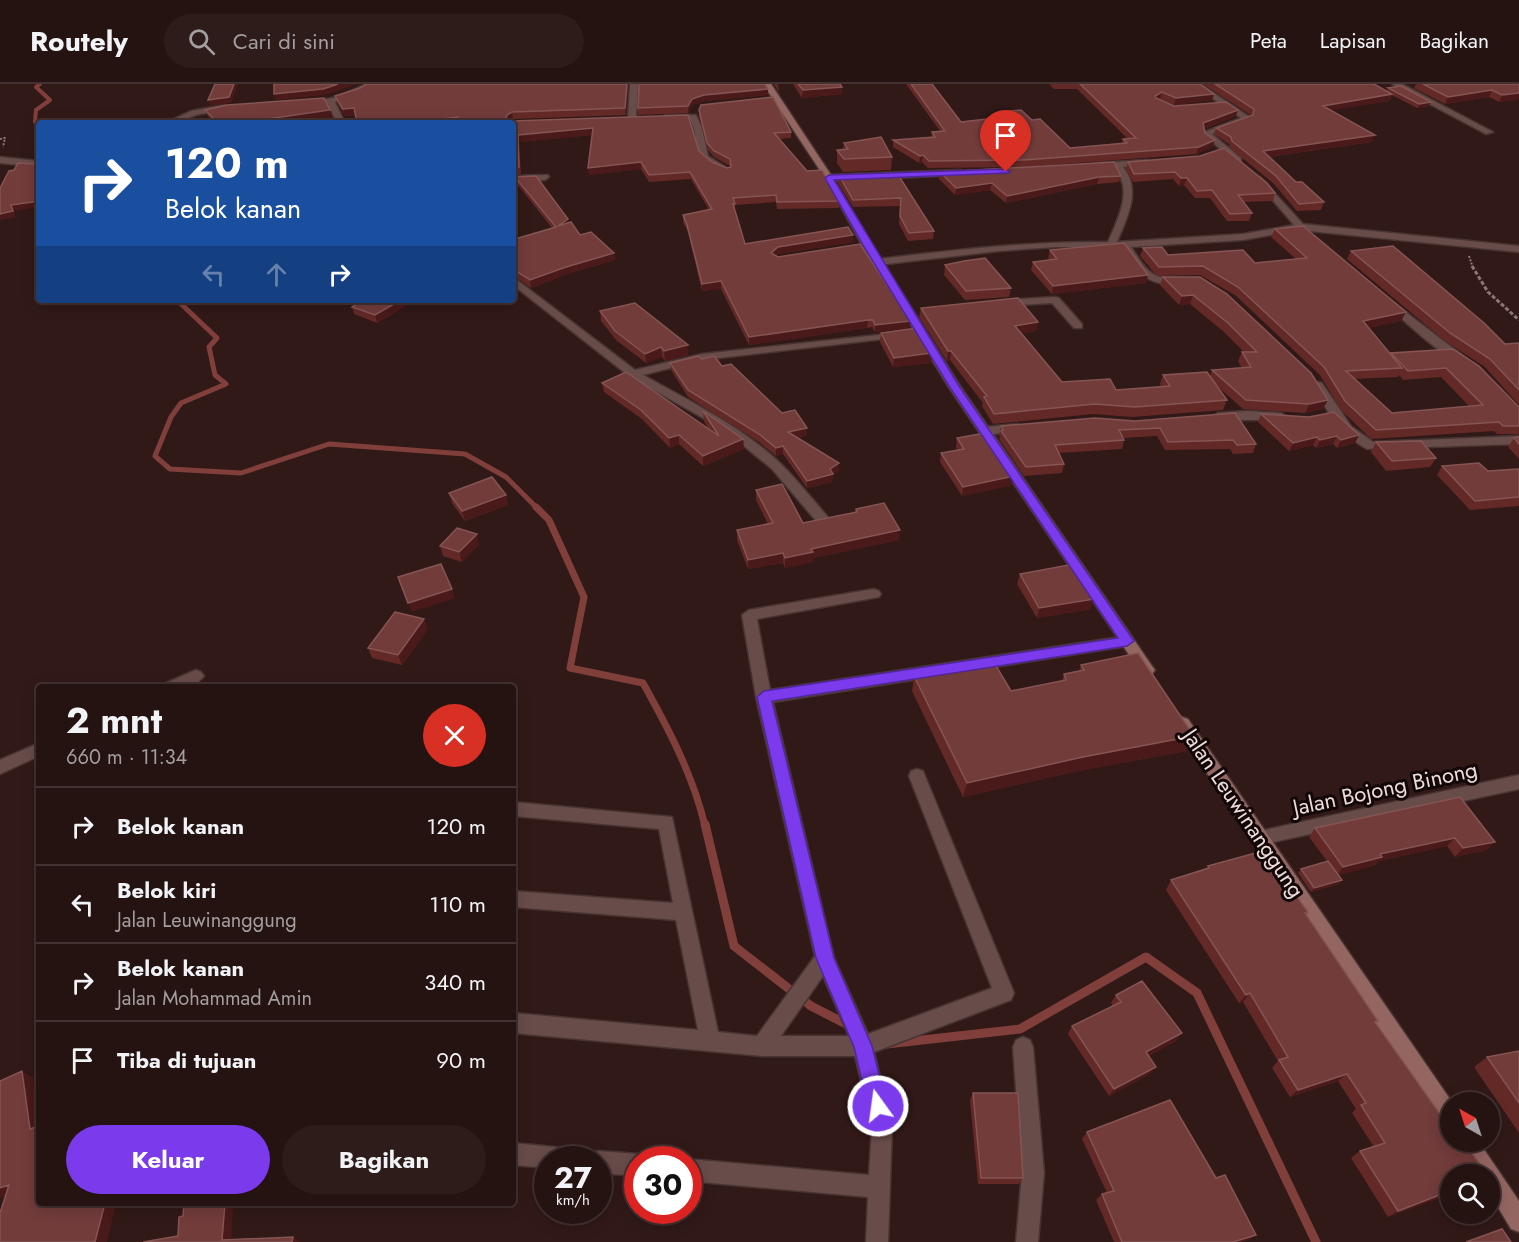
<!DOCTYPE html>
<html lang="id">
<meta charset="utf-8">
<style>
body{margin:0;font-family:Jost,sans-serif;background:#2d1c1a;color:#f1f3f6;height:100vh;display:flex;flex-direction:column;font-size:22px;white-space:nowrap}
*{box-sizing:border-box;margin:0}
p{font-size:20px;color:#a39e9f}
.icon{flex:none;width:33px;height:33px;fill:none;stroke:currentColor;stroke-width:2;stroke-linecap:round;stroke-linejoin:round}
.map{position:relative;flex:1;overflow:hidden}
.details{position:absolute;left:36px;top:600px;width:480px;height:522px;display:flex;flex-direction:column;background:#251311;border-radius:6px;box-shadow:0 3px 15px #0003,0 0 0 2px #423231}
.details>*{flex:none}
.banner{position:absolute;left:36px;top:36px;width:480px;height:183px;border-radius:6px;box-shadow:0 3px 15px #0003,0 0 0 2px #423231;background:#1a4fa0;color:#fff;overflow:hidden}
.needle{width:39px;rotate:321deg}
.controls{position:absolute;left:1440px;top:1008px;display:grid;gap:12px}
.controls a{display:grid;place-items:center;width:60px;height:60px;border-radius:50%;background:#251311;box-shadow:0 3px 15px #0003,0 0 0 2px #423231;font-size:30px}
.speed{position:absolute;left:534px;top:1062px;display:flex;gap:12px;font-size:30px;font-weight:700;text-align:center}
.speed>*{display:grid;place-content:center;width:78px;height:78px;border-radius:50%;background:#251311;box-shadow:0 3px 15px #0003,0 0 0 2px #423231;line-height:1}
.speed small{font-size:15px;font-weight:400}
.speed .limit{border:9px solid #d22;background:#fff;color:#111}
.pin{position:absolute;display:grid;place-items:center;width:51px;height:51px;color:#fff;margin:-62px -26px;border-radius:50% 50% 50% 0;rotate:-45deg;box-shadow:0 0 6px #0007}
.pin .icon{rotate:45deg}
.me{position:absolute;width:66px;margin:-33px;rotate:346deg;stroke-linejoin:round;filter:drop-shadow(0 0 4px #0008)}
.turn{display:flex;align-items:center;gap:21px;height:126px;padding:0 30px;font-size:27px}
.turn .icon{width:78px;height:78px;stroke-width:2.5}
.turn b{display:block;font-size:42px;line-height:51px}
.lanes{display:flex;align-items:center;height:57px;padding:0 30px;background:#0003;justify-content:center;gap:30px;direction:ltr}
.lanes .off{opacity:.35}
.round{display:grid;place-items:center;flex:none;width:63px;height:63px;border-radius:32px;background:#2d1c1a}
.head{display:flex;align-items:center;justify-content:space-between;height:102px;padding:0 30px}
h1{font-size:36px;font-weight:700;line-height:45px}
.button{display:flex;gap:12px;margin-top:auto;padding:12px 30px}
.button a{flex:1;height:69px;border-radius:36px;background:#7c3aed;color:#fff;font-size:24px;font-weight:700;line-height:69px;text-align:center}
.button a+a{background:#2d1c1a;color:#f1f3f6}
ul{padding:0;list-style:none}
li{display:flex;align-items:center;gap:18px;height:78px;padding:0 30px;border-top:2px solid #423231}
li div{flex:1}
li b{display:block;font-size:22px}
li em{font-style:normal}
header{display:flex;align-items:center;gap:36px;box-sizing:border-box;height:84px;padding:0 30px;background:#251311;border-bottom:2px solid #423231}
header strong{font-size:28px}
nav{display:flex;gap:33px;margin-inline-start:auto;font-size:21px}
.search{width:420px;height:54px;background:#2d1c1a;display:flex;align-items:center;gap:15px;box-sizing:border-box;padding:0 21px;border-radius:33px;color:#a39e9f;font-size:22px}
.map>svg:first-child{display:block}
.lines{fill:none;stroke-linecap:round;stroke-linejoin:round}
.stream-far3{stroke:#803f3b;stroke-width:4}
.stream-far2{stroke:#803f3b;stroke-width:5}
.stream-far1{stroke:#803f3b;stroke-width:7}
.stream{stroke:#803f3b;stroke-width:9}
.street-casing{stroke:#473432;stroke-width:3}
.secondary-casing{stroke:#473432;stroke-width:3}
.path-far1{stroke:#8c7775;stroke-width:2;stroke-dasharray:2 1.5;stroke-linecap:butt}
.path{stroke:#8c7775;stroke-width:3;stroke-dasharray:4 2;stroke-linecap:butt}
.street{fill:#684c49;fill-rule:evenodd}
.secondary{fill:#946662;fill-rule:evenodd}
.wall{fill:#632927;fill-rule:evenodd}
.shaded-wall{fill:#491a19}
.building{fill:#723c3b;stroke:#855554;stroke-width:1.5}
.route{fill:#7c3aed;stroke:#51269a;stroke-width:1.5}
.labels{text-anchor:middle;stroke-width:6;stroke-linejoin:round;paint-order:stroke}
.street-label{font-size:22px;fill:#eddcda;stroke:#120707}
</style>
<header>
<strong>Routely</strong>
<div class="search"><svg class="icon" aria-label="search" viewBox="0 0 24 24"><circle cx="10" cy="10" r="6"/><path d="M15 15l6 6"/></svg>Cari di sini</div>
<nav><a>Peta</a><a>Lapisan</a><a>Bagikan</a></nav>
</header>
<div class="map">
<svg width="1519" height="1158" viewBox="0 0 1519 1158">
<rect width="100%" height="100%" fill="#311917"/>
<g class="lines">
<path class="stream-far3" d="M39 39 35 38 36 26 50 16 36 3 40 0"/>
<path class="stream-far2" d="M177 216 217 254 209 263 215 291 226 300 181 319 171 333 155 372 170 385 241 389 329 360 465 370 506 393 538 425"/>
<path class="stream-far1" d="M536 423 549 436 584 513 570 584 643 599C668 644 693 691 705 742"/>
<path class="stream" d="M705 740 734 862 811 922 850 942
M887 960 1020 945 1146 873 1197 909 1316 1158"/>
<g class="street-casing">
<path id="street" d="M366 0H375L359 10 335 18 345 39H337L328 20 307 21 303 19 338 13Z
M630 0H638L636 34 632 36 628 34Z
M1191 0H1200L1251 34 1212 50 1241 74V78H1235L1202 49 1241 34Z
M1392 0H1402L1493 48 1486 50Z
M224 21 228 23 227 25 196 31 176 39H165L191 27Z
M665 31H696L702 44 708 72 730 86 729 88C723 88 721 86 716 83 690 71 701 57 690 35H668L664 33Z
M0 73 39 77V83L0 79Z
M1147 76 1151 79 1150 81 1123 83C1142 106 1127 134 1117 158L1243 150 1294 141 1257 98V94L1260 93 1303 140 1519 162V168L1309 147 1308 150 1305 151 1298 146 1243 156 1131 163C1141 177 1148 194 1168 194 1175 195 1181 193 1187 197 1182 201 1175 201 1169 200 1143 200 1135 182 1122 163H1055L999 167 878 181 873 178 878 175C955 166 1030 157 1108 158 1118 135 1134 105 1114 84L1096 85 1092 82 1096 79Z
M961 86V90L958 91 829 97 825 94 829 91Z
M548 91 549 93 545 96 513 98V92Z
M513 193 635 286 702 270 905 248V252L901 253 702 276 643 291C684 314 727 335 764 365 788 384 807 409 827 432L829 435 827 438H817L772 385 739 358 703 334 629 292 513 201Z
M1055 213 1059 214 1082 240V244H1074L1052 219 1002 222 997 219 1002 216Z
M1390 216 1467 275V279C1450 282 1401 233 1386 221L1385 219Z
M1318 298 1322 299 1351 342 1373 358 1519 352V360L1367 365C1341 351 1326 326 1312 301Z
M1247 327 1281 329 1287 333C1282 337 1217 337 1212 333L1218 329Z
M1018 340 1024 344 1022 347 985 351 979 347 985 343Z
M874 505 879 507 881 510 879 513 757 535 770 606 1127 552 1134 557 1127 562 773 618 834 874 868 950 992 904 909 692 911 687 917 685 923 687 925 692 1014 909 1011 916 874 968 892 1042 888 1158H866L868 1113 688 1097V1075L869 1091 872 1042 855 972H762L513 949V929L698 946 676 836 513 823V807L673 819 659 745 513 732V718L672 733 718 948 757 952 815 872 756 613 742 531 749 526ZM823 892 849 952H781Z
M196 586 201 588 204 592C195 605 177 603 163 603L166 599Z
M39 659V672L0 690V676Z
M1519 691V705L1260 761 1254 759 1251 754 1254 749 1260 747Z
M1023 953 1030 956 1033 963 1044 1089 1038 1158H1016L1022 1089 1013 963 1016 956Z
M513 1059 574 1065 582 1068 585 1076H548V1084L513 1081Z
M598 1067 638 1070 646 1076H638V1092L598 1089V1076H588L590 1070Z"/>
</g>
<g class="secondary-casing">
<path id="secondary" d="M763 0H771L833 94 872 161 960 302 1152 582 1155 586 1152 590H1142L948 302 862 161 825 94Z
M1182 633 1188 635 1452 1018H1450V1043L1443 1040 1176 643 1174 639 1176 635Z
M1456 1058H1479L1519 1117V1148L1511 1145 1490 1110V1090H1477Z"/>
</g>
<path class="path-far1" d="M0 55 5 54 3 63
M1469 172 1473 184"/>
<path class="path" d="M1472 182 1488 208 1519 236"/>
<use href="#street" class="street"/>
<use href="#secondary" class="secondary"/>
</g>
<path class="wall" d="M628 0 626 31 513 35 510 36 699 67 712 78 727 84 730 82 714 73 708 66 699 33V26L791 48V54L779 55 807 87 839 117V124L777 125 776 118 735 121V127L745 160 853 151V158L778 170 776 171 910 244 875 248 872 243 867 244 749 261 721 205 702 207 688 148 683 138V131L709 126 691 95 649 98 641 85 589 91 588 84 592 51 519 58 521 90H513V39L355 31 345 32 337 18 335 12 360 4Z
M774 0H778L779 8Z
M793 0H843H840L842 3V10L802 14Z
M906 0H932L961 38 998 34 999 28 1032 36 1070 64 1122 59 1123 55 1127 54 1077 5H1054L1049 0H1200L1214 10 1212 16 1174 21 1160 15 1158 16 1174 22 1236 32 1204 45 1205 49 1215 56 1212 63 1196 70 1023 83 928 84 922 78 919 79 893 63V56L931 53 932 48 940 47Z
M1203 0H1374L1387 7 1388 4 1431 18 1429 22 1417 24 1392 11 1389 17 1331 26 1372 58 1269 73 1296 98 1324 118 1321 126 1297 127 1273 99 1230 64 1229 60 1214 50 1216 44 1252 32Z
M1416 0H1519V15L1499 18 1489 13 1445 20 1414 4Z
M768 5V11L704 17 692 21 688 29 638 31V24Z
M205 26 332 33 289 39H214L208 32Z
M844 59 892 73 891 86 843 88 837 79V66L843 65Z
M1128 78 1275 109 1273 117 1243 118 1252 129 1249 137H1227L1210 114H1195L1184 101 1179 102 1173 95 1133 98 1126 85Z
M940 88 1121 92 1119 98 1097 100 1006 119 990 106 955 111 939 95Z
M897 89 934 147 933 155 908 157 899 140 900 122 853 123 838 99 839 91Z
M515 93 569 139 580 151 614 169 615 176 567 190 531 204 513 191V149L515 155 552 144 517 100Z
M1275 145 1401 237 1368 244 1390 270 1453 265 1519 323V350H1497L1494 347 1371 355 1341 326 1320 291 1235 211 1200 191 1157 192 1140 172 1143 164 1168 171 1255 179 1296 175 1271 153ZM1399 291 1403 296 1441 293 1470 323 1392 329 1354 295 1398 293Z
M1050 166 1146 199 1052 210 1031 186 1033 178 1050 176 1048 174Z
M1351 167 1505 260 1519 259V321L1485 283 1445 257 1347 175Z
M945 181 1011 204 1009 213 965 216 944 191Z
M1163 193H1200L1323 325 1305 329 1243 325 1217 302 1227 316 1223 326 1132 333 1093 330 993 340 982 322 983 319 950 276 947 277 919 233 921 224 1038 238 1036 247 1022 249 1062 298 1116 306 1161 303 1160 300 1163 291 1210 292 1212 286 1242 284 1238 277 1242 268H1244L1224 248 1190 220 1179 221 1160 201Z
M363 216H415L377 239 354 230 352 223Z
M600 227 688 261V271L665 277 662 273 646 279 616 256 601 237Z
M881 249 931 279 893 283 880 258Z
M702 275 722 282 782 329 807 344V351L797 354 839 387 833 390 832 398 807 404 783 370 776 372 759 358 688 313 671 286 670 279Z
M602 299 708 344 704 337 703 327 743 355 744 365 703 382 679 360 670 364 642 335 604 308Z
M1261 330 1359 351 1355 359 1337 364 1333 360 1316 364 1313 361 1289 367 1258 338Z
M1135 337 1256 360 1253 369 1233 370 1230 365 1165 366 1157 352 1123 354 1124 356 1122 365 1059 369 1064 380 1062 389 1024 392 999 355 1000 353 999 351 1001 342Z
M1519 353V375L1508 363 1514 354Z
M957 354 1012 401 962 412 940 378 941 369 957 366 956 363Z
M1376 358 1436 374 1430 383 1386 387 1371 368Z
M1442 382 1488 387 1519 385V422L1470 426 1437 391Z
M756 406 803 439 855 428 856 425 899 456 813 474 812 478 785 484 783 479 748 485 737 456V446L768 440 756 416Z
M449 409 506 411 508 421 465 437 452 419Z
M479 460 462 478 443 472 440 462Z
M1020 490 1086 497 1085 500 1091 525 1037 534 1017 500Z
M428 545 402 581 372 574 368 564Z
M1081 581 1187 667 1078 687 963 713 912 607 914 592 1011 607 1062 597 1064 590 1079 587Z
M1460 713 1487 766 1455 773 1447 762 1379 777 1375 781 1339 791 1342 796 1339 800 1311 808 1298 789 1301 785 1327 777 1309 753 1315 744Z
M1208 782 1296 806 1294 809 1308 828 1306 831 1376 939 1450 1090V1110L1388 1133 1351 1074 1360 1067 1374 1063 1352 1029 1356 1025 1338 997 1290 1013 1272 984 1278 977 1243 918 1239 919 1166 806 1171 796 1206 784Z
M1116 911 1176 957 1148 972 1156 983 1150 990 1109 1012 1068 950 1072 942 1113 922 1111 919Z
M1519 967V1049L1474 983 1487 973Z
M973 1009 1023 1094 1019 1100H978L970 1016Z
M1087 1048 1216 1094 1256 1151 1248 1156 1243 1158H1114L1096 1116 1102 1110 1107 1109 1082 1055Z"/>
<path class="shaded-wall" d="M234 0H238L231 19 210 22 208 16Z
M338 0H358L325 11 276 16 274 10Z
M627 0H628L626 31 625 24Z
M842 3V10L802 14 803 6Z
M768 5V11L704 17 692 21 688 29V22L692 15 704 11Z
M1492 6 1489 13 1445 20 1448 13Z
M1162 8 1160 15 1153 18 1155 12Z
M1519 9V15L1499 18 1502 11Z
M1214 10 1212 16 1174 21 1176 14Z
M1392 10 1389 17 1320 28 1323 22Z
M1431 18 1429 22 1417 24 1419 20Z
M354 24 355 31 345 32 343 25Z
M330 26 332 33 289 39H241Z
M1238 26 1236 32 1201 46 1203 39Z
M512 28 513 35 508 37 506 34 507 31Z
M458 33 459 39H409Z
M593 44 594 51 519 58 521 90 518 51Z
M1375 51 1372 58 1260 74 1263 67Z
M1215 56 1212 63 1196 70 1199 63Z
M923 71 922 78 919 79 920 72Z
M641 78V85L589 91 588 84Z
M1099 93 1097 100 1006 119 1007 112Z
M1181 94H1187L1184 101 1179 102Z
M992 99 990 106 955 111 956 104Z
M39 117V123L14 127 16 133 0 136V130L11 121Z
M568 135 569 142H558Z
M853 151V158L778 170 771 176V169L778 163Z
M614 169 615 176 567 190 531 204 530 196 566 183Z
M1148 191 1146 199 1052 210 1053 202Z
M721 197V205L702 207V200Z
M517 201 518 208 513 210V202Z
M1193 211 1190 220 1179 221 1182 212Z
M401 216H415L377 239 375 231Z
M439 216H448L440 219Z
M466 216H478L467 220Z
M1406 228 1401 237 1359 246 1363 237Z
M868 236 867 244 749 261V253Z
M911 237 910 244 875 248V241Z
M1038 238 1036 247 1014 251 1015 242Z
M688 261V271L665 277 664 267Z
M661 263 662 273 646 279 645 270Z
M948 267H951L950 276 947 277Z
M932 269 931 279 893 283 894 274Z
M1328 316 1323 325 1305 329 1309 320Z
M807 344V351L788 356V348Z
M679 351V360L670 364 669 354Z
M1359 351 1355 359 1337 364 1341 356Z
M1337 352 1333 360 1316 364 1320 356Z
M1317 353 1313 361 1289 367 1293 359Z
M743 355 744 365 703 382V372Z
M783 362V370L776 372V364Z
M839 379V387L833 390 832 398 807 404V397Z
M1014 392 1012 401 962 412 963 403Z
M506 411 508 421 465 437 462 427Z
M900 446 899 456 813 474 812 478 785 484V474L811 465Z
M477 450 479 460 462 478 459 468Z
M783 469V479L748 485V476Z
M452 505 455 514 412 528 408 519Z
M1094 515 1091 525 1037 534 1039 524Z
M424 535 428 545 402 581 398 571Z
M1194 652 1187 667 1078 687 963 713 967 699 1083 673Z
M1455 754 1447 762 1379 777 1375 781 1337 792 1343 783 1380 770Z
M1495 758 1487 766 1455 773 1463 764Z
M1342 796 1339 800 1311 808 1314 804Z
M1250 909 1243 918 1239 919 1246 911Z
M1182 949 1176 957 1140 976 1146 968Z
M1156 983 1150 990 1109 1012 1114 1005Z
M22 987 33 994 39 1036V1051L30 1045Z
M1347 990 1338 997 1290 1013 1298 1006Z
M9 1101 21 1108 0 1114V1104Z
M1450 1107V1110L1388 1133 1398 1127Z
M105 1119H116L107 1158H95Z
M225 1119H251L233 1124 231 1158 222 1156Z
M1256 1151 1248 1156 1243 1158H1233Z
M293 1153 300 1158H292Z"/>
<path class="building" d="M215 0H234L229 13 208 16Z
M274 0H338L323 5 274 10Z
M367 0H627L625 24 512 28 507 31 506 34 512 37 688 31 699 67 712 78 727 84 731 83 730 75 714 67 707 59 699 26 701 21 773 13 791 48 774 49 807 87 822 86 839 117 777 118 776 111 733 114 735 120H733L745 160 848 143 853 151 778 163 771 169 778 173 860 160 911 237 875 241 873 236H868L749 253 721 197 702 200 687 141 683 131 712 125 690 88 649 91 641 78 588 84 593 44 518 51 519 83H513V39H459L458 33 409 39H357L354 24 343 25 335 12 360 4Z
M639 0H765L768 5 704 11 692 15 688 22 638 24Z
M798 0H840L842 3 803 6Z
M911 0H932L961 38 1004 33 999 28 1021 26 1032 36 1040 35 1070 64 1127 59 1123 55 1136 54 1080 0H1200L1214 10 1176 14 1162 8 1155 12 1156 14 1174 22 1226 18 1238 26 1203 39 1205 49 1215 56 1199 63 1024 76 929 77 923 71 920 72 893 56 935 53 932 48 945 47Z
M1215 0H1374L1392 10 1323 22 1375 51 1263 67 1296 98H1302L1324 118 1299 120 1276 92 1232 57 1231 53 1216 44 1253 31 1254 25Z
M1423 0H1519V9L1502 11 1492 6 1448 13Z
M1401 2 1431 18 1419 20 1388 4Z
M324 14 330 26 241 39H218L205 26 227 21Z
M881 53 892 73 844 75 837 66 848 65 844 59Z
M1224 64 1267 99 1275 109 1238 111 1252 129 1230 130 1212 106 1197 107 1187 94H1181L1175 88 1134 90 1128 78 1200 72Z
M38 77 39 117 11 121 13 127 0 130V104L9 87 14 86 18 79 36 80Z
M1114 78 1121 92 1099 93 1007 112 992 99 956 104 940 88Z
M897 89 934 147 909 149 900 132 901 114 853 116 839 91Z
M536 92 568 135 558 142 571 138 580 151 591 148 614 169 566 183 530 196 513 185V149L515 155 556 143 515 93Z
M1303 142 1406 228 1363 237 1402 284 1346 287 1392 329 1483 321 1446 284 1408 287 1391 269 1453 265 1479 282 1519 323V342H1503L1499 338 1376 346 1345 317 1324 283 1238 203 1203 182 1159 183 1143 164 1162 163 1168 171 1243 166 1255 179 1307 174 1275 145Z
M1124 159 1148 191 1053 202 1033 178 1057 175 1050 166Z
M1393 162 1484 239 1505 260 1519 259V306L1490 275 1450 249 1351 167Z
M985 174 1011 204 966 207 945 181 964 177Z
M1163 193H1200L1227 210 1311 289 1328 316 1309 320 1246 316 1212 286 1251 283 1242 268H1257L1228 239 1193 211 1182 212Z
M1018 214 1038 238 1015 242 1062 298 1110 295 1116 306 1170 302 1163 291 1207 288 1227 316 1135 323 1095 320 994 330 984 313 987 312 951 267H948L921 224Z
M363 216H401L375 231 352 223Z
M635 219 688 261 664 267 661 263 645 270 615 247 600 227Z
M917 244 932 269 894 274 881 249Z
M698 272 702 275 714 272 722 282 731 280 782 329 795 326 807 344 788 348 839 379 830 385 833 390 807 397 783 362 776 364 759 350 688 306 670 279Z
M626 288 719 352 703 327 743 355 703 372 679 351 669 354 641 326 602 299Z
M1334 328 1359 351 1341 356 1337 352 1320 356 1317 353 1293 359 1261 330 1309 333Z
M1235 329 1256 360 1237 361 1233 356 1168 358 1160 344 1119 346 1124 356 1055 361 1064 380 1026 383 1001 347 1003 346 1001 342 1095 334 1135 337Z
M985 349 1014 392 963 403 941 369 964 365 957 354Z
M1519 353V360L1514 354Z
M1421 357 1436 374 1392 377 1376 358Z
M1479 379 1488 387 1519 385V413L1475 417 1442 382Z
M492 393 506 411 462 427 449 409Z
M782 400 803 439 857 428 856 425 884 419 900 446 811 465 813 468 785 474 783 469 748 476 737 446 773 439 756 406Z
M457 444 477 450 459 468 440 462Z
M441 480 452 505 408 519 398 493Z
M1074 480 1086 497H1083L1094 515 1039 524 1020 490Z
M395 528 424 535 398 571 368 564Z
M1138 569 1194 652 1083 673 967 699 914 592 992 575 1011 607 1066 596 1064 590 1084 586 1081 581Z
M1460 713 1495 758 1463 764 1455 754 1380 770 1382 773 1343 783 1315 744Z
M1266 766 1296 806 1293 807 1308 828 1305 829 1378 937 1375 938 1445 1037 1449 1036 1450 1038V1058H1464L1487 1090H1450V1107L1398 1127 1360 1067 1385 1059 1361 1021 1366 1019 1347 990 1298 1006 1279 976 1288 973 1250 909 1246 911 1171 796 1209 784 1208 782Z
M1328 777 1342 796 1314 804 1301 785Z
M1142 897 1182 949 1146 968 1156 983 1114 1005 1072 942 1121 918 1116 911Z
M1519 967V1019L1487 973Z
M22 987 30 1045 39 1042V1119H105L95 1158H0V1129L9 1101 0 1104V997Z
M973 1009H1018L1023 1094H981Z
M1170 1016 1216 1094 1225 1091 1256 1151 1233 1158H1122L1102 1110 1114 1107 1087 1048Z
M184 1119H225L222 1156 293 1153 292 1158H143L178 1152 179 1133 183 1132Z
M1502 1145 1511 1158H1466Z"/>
<path class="route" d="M1006 85 1010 88 1009 89 834 96 959 302 1134 557 1127 562 772 617 834 874 872 962 887 1022 884 1028 878 1031 871 1028 868 1022 854 963 816 874 757 613 764 607 1118 554 949 302 863 161 825 94 829 91Z"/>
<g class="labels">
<g class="street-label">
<text transform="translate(1385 704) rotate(-12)" y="8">Jalan Bojong Binong</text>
<text transform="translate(1244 729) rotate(56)" y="8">Jalan Leuwinanggung</text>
</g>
</g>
</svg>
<div class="controls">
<a><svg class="needle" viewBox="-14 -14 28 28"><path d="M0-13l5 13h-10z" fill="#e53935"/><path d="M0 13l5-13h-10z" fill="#a39e9f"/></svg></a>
<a><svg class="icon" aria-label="search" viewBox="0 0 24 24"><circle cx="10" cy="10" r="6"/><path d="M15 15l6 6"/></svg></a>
</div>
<div class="speed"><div>27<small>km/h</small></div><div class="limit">30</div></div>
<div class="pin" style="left:1006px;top:88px;background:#d93025"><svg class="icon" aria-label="arrive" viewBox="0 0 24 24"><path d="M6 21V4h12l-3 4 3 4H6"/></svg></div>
<svg class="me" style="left:878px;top:1022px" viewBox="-20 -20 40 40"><circle r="17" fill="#7c3aed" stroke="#fff" stroke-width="3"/><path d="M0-11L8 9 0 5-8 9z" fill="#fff"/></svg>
<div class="banner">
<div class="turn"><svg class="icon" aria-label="right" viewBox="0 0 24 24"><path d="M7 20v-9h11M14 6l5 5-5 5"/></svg><div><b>120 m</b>Belok kanan</div></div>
<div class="lanes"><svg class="icon off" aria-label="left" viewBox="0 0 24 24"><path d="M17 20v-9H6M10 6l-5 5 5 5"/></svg><svg class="icon off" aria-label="ahead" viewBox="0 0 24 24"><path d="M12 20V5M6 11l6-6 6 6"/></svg><svg class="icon" aria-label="right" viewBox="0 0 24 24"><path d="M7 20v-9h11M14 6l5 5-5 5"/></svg></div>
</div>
<section class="details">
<div class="head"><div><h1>2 mnt</h1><p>660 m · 11:34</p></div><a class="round" style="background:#d93025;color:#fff"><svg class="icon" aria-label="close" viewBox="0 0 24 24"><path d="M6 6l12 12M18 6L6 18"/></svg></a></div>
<ul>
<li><svg class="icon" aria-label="right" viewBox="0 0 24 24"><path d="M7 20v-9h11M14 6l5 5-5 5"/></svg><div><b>Belok kanan</b></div><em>120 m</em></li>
<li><svg class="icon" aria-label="left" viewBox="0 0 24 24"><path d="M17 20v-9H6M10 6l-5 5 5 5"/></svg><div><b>Belok kiri</b><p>Jalan Leuwinanggung</p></div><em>110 m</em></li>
<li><svg class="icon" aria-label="right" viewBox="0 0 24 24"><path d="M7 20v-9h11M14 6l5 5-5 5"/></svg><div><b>Belok kanan</b><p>Jalan Mohammad Amin</p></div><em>340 m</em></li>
<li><svg class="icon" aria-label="arrive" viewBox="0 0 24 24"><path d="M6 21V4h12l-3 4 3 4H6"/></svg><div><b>Tiba di tujuan</b></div><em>90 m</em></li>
</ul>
<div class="button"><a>Keluar</a><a>Bagikan</a></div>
</section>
</div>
